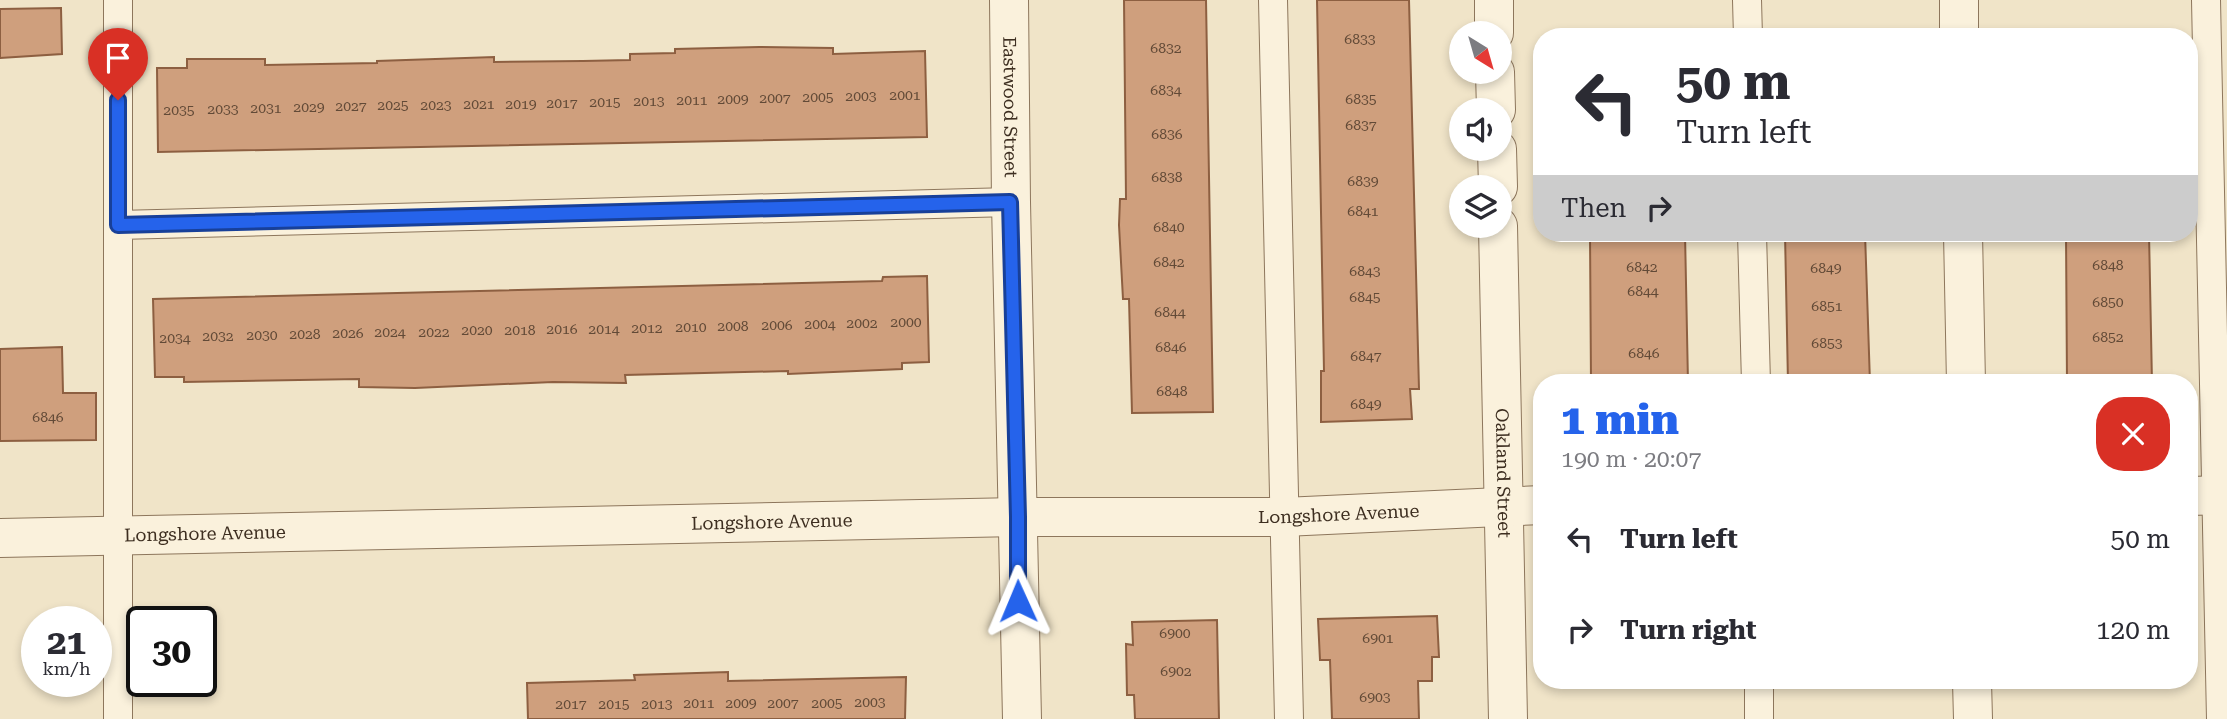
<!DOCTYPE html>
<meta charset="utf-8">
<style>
body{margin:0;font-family:"Roboto Serif",serif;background:#f2f2f3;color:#2b2b33;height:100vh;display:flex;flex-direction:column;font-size:26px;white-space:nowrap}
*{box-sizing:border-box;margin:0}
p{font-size:23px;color:#7c7c81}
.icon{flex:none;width:38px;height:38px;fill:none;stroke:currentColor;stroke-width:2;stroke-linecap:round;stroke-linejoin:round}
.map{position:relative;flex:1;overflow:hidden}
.side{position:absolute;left:1533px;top:374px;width:665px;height:315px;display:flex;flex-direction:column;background:#fff;border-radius:28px;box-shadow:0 4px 10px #0003}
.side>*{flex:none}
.top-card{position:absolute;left:1533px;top:28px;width:665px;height:214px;border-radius:28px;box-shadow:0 4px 10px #0003;background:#fff;color:#2b2b33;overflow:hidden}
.needle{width:46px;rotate:143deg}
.tools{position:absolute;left:1449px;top:21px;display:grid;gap:14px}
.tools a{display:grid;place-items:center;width:63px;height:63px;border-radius:50%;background:#fff;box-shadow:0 4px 10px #0003;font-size:35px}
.speed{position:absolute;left:21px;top:606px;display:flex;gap:14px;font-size:35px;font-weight:700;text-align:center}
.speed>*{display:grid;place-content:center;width:91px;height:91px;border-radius:50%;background:#fff;box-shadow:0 4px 10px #0003;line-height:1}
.speed small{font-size:18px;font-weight:400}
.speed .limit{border:4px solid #111;border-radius:10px;background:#fff;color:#111}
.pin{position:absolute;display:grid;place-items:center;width:60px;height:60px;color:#fff;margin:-72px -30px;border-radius:50% 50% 50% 0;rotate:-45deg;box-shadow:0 0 7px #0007}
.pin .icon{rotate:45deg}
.me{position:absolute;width:77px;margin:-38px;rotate:359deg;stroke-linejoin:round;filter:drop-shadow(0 0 5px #0008)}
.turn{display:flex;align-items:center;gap:24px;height:147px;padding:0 28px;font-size:32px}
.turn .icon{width:91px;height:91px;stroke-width:2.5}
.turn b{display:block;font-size:49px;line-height:60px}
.then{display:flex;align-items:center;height:66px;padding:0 28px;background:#0003;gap:14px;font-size:26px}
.round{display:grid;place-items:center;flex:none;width:74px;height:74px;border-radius:28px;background:#f2f2f3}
.headline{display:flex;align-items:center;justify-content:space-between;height:119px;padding:0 28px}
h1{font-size:42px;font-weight:800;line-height:52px;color:#2563eb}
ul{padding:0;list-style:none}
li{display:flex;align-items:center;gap:21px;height:91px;padding:0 28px}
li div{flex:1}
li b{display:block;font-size:26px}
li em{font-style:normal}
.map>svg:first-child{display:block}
.building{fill:#cf9f7d;stroke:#8d5f41;stroke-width:2}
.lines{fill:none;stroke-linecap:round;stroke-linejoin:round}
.lane-casing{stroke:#8d765c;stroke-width:30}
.street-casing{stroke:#8d765c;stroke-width:40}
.lane{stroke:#faf1dc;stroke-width:28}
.street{stroke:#faf1dc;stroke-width:38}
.route-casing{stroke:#184099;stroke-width:18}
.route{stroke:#2563eb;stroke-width:12}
.labels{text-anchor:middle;stroke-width:5;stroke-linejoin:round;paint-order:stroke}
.number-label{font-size:14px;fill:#624a37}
.street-label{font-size:18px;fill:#3d2e20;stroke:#f7eed8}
</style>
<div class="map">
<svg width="2227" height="719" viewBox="0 0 2227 719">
<rect width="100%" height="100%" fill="#f0e4c8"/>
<path class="building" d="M1124 0H1206L1213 412 1132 413 1129 299H1123L1119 225 1120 199H1126Z
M1317 0H1409L1419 389H1410L1412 419 1321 422V371H1324Z
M61 8 62 54 0 58V9Z
M759 47 833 48V54L925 51 927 137 158 152 157 68H187V59H265V65L377 63V61L494 57V62L583 61 630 60V54L675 53V49Z
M1590 233H1685L1688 383H1591Z
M1785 233H1865L1870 383H1788Z
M2066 233H2149L2152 383H2067Z
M927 276 929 362 902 363V369L788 374V371L625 375 626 383 553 382 415 388 359 387V379L184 382V377H155L153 299 882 281 883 277Z
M62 347 63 393H96V440L0 441V349Z
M1437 616 1439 657H1432V681H1418L1419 719H1332L1330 660H1320L1318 619Z
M1217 620 1219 719H1135L1134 695H1127L1126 644 1133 645 1132 622Z
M728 672V681L906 677 905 719H528L527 683 635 680 634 675Z"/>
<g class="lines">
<g class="lane-casing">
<path id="lane" d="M1273 0 1289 719
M1747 0 1748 37
M2206 0 2221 719
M118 225 1011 202
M1752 233 1756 383
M1759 681V719
M118 719V0"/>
</g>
<g class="street-casing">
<g id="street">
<path id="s1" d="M1009 0 1011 202 1022 719"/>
<path d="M1494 0V33"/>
<path d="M1959 0V37"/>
<path d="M1495 72 1496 110"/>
<path d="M1497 149 1498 187"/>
<path id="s2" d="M1498 226 1508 719"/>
<path d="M1963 233 1966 383"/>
<path d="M2189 496 2227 495"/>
<path id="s3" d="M0 538 1018 517H1284L1542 505"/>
<path d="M1972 681 1973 719"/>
</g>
</g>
<use href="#lane" class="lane"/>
<use href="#street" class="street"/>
</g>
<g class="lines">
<g class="route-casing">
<path id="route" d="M118 100V225L1010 202 1018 517V601"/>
</g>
<use href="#route" class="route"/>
</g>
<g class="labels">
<g class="number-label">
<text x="1360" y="44">6833</text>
<text x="1166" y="53">6832</text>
<text x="1166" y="95">6834</text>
<text x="905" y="100">2001</text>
<text x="861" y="101">2003</text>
<text x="818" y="102">2005</text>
<text x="775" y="103">2007</text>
<text x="733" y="104">2009</text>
<text x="1361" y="104">6835</text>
<text x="692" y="105">2011</text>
<text x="649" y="106">2013</text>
<text x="605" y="107">2015</text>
<text x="562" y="108">2017</text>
<text x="479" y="109">2021</text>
<text x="521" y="109">2019</text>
<text x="393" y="110">2025</text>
<text x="436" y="110">2023</text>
<text x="351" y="111">2027</text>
<text x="309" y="112">2029</text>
<text x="266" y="113">2031</text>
<text x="223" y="114">2033</text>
<text x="179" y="115">2035</text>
<text x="1361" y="130">6837</text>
<text x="1167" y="139">6836</text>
<text x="1167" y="182">6838</text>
<text x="1363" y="186">6839</text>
<text x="1363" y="216">6841</text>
<text x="1169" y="232">6840</text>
<text x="1169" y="267">6842</text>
<text x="2108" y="270">6848</text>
<text x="1642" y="272">6842</text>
<text x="1826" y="273">6849</text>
<text x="1365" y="276">6843</text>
<text x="1643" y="296">6844</text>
<text x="1365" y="302">6845</text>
<text x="2108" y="307">6850</text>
<text x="1827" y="311">6851</text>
<text x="1170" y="317">6844</text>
<text x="906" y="327">2000</text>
<text x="862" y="328">2002</text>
<text x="820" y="329">2004</text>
<text x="777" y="330">2006</text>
<text x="733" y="331">2008</text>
<text x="691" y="332">2010</text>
<text x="647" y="333">2012</text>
<text x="562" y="334">2016</text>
<text x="604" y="334">2014</text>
<text x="477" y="335">2020</text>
<text x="520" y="335">2018</text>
<text x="390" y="337">2024</text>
<text x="434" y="337">2022</text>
<text x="348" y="338">2026</text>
<text x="305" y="339">2028</text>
<text x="262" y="340">2030</text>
<text x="218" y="341">2032</text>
<text x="2108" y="342">6852</text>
<text x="175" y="343">2034</text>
<text x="1827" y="348">6853</text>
<text x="1171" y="352">6846</text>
<text x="1644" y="358">6846</text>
<text x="1366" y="361">6847</text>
<text x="1172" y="396">6848</text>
<text x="1366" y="409">6849</text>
<text x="48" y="422">6846</text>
<text x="1175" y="638">6900</text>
<text x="1378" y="643">6901</text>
<text x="1176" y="676">6902</text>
<text x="1375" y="702">6903</text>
<text x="870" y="707">2003</text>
<text x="699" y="708">2011</text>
<text x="741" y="708">2009</text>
<text x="783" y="708">2007</text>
<text x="827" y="708">2005</text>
<text x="571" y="709">2017</text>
<text x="614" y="709">2015</text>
<text x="657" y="709">2013</text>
</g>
<g class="street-label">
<text dy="6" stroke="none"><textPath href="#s1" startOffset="107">Eastwood Street</textPath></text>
<text dy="6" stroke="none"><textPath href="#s2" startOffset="247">Oakland Street</textPath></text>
<text dy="6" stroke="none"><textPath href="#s3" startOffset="1339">Longshore Avenue</textPath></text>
<text dy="6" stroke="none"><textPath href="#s3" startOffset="772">Longshore Avenue</textPath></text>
<text dy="6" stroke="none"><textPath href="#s3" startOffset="205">Longshore Avenue</textPath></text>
</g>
</g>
</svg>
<div class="tools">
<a><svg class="needle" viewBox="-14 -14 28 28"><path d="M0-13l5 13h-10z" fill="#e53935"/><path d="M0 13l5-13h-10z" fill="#7c7c81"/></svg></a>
<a><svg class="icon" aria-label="sound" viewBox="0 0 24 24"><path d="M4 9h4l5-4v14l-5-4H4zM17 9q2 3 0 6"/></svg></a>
<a><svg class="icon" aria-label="layers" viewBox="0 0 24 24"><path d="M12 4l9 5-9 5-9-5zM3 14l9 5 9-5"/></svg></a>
</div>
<div class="speed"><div>21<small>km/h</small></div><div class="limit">30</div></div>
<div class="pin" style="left:118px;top:100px;background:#d93025"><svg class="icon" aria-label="arrive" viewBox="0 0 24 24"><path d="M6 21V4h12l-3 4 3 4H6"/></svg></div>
<svg class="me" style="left:1018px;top:601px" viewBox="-20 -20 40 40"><path d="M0-17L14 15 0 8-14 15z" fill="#2563eb" stroke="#fff" stroke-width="4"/></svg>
<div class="top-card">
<div class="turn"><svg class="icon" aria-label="left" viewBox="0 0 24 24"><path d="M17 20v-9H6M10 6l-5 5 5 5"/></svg><div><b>50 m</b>Turn left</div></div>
<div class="then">Then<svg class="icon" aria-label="right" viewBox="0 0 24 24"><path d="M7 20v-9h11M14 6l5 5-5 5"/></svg></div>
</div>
<section class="side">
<div class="headline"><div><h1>1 min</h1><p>190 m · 20:07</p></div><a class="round" style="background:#d93025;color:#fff"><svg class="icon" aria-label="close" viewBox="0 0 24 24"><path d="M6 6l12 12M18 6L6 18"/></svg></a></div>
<ul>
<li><svg class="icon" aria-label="left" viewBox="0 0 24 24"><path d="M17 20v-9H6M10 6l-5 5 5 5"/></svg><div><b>Turn left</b></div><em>50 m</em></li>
<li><svg class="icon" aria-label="right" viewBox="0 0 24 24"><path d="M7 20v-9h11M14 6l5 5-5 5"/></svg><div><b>Turn right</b></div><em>120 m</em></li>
</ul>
</section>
</div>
